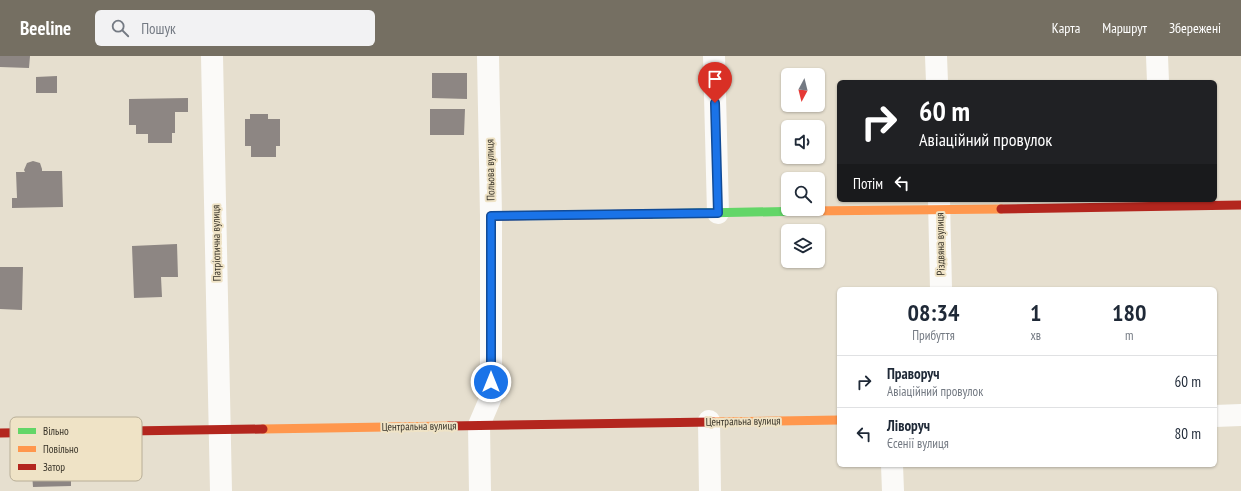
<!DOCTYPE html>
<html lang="uk">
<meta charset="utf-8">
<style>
body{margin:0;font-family:"PT Sans Narrow",sans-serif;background:#f2f2f3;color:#1f2937;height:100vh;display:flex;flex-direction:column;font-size:15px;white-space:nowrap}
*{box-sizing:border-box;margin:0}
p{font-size:13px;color:#747a83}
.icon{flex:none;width:22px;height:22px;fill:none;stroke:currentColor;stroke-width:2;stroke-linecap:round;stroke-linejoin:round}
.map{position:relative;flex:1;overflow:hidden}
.details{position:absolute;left:837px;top:231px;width:380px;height:180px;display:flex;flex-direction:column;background:#fff;border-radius:6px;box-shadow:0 1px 3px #0004}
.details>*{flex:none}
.top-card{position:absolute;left:837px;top:24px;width:380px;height:122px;border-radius:6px;box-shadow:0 1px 3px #0004;background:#202124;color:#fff;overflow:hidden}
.needle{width:26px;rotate:187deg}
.fabs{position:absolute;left:781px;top:12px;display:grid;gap:8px}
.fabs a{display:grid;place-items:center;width:44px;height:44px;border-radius:6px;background:#fff;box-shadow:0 1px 3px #0004;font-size:20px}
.pin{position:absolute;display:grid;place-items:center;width:34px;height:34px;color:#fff;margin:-41px -17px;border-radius:50% 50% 50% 0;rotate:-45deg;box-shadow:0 0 4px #0007}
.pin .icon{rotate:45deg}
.me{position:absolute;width:44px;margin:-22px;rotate:0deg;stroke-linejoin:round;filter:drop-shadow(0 0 3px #0008)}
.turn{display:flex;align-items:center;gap:14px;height:84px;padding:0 16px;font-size:18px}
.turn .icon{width:52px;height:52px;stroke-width:2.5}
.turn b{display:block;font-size:28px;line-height:34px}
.then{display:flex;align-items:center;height:38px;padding:0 16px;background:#0003;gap:8px;font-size:15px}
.eta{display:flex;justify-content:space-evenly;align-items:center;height:68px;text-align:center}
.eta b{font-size:24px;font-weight:800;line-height:28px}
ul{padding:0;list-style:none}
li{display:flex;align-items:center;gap:12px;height:52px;padding:0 16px;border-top:1px solid #e0e1e3}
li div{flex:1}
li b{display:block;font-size:15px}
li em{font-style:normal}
header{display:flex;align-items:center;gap:24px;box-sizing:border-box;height:56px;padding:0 20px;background:#756f62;color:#fff}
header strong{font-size:19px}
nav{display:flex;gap:22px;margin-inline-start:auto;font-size:14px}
.search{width:280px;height:36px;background:#f2f2f3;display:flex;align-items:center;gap:10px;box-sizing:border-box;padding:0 14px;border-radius:6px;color:#747a83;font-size:15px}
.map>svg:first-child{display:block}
.building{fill:#8d8683}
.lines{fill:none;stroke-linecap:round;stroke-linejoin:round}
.street{stroke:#fbfaf8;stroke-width:22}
.fast{stroke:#63d668;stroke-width:9}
.slow{stroke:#ff974d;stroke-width:9}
.jam{stroke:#b3261e;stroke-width:9}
.route-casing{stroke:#114b97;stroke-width:10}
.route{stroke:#1a73e8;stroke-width:7}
.labels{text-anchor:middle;stroke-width:4;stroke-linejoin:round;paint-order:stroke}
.street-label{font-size:11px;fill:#383328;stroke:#efe3c6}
.key{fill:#efe3c6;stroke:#b8ae97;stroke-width:1}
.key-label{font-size:11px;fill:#383328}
</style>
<header>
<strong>Beeline</strong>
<div class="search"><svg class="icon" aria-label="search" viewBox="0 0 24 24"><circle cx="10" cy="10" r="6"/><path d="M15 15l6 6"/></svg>Пошук</div>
<nav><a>Карта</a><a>Маршрут</a><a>Збережені</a></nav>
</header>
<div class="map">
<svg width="1241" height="435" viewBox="0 0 1241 435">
<rect width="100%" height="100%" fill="#e6dfcf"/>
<path class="building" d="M0 0H30L29 12 0 11Z
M432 17H467V43L432 42Z
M57 20V37H36V21Z
M188 42V56H175V77H172V87H148V78H136V69H129V43Z
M430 53H465L464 79H430Z
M250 58H268V63H280V90H276V101H251V90H245V63H250Z
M33 105 40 107 42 113V115H62L63 151 12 152V142H17L16 116H25L24 114 27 107Z
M177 188 178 221H161L162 241 134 242 132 190Z
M0 211H23L22 254 0 253Z
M71 405V430L33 431 32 417H28V406Z"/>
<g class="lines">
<path class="street" d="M212 0 221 435
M714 0 718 157
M936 0 937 26
M1157 0 1158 26
M939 144 941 233
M1215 360 1241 359
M709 365 710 435
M892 409 893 435
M480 435 479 369 491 341V160L488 0"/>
<path class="fast" d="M651 158 808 155"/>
<path class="slow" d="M808 155 1001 153
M713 366 839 364
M263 373 449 370"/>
<path class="jam" d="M1001 153 1241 149
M491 160 651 158
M449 370 713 366
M0 377 263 373"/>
</g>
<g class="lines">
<g class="route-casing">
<path id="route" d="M491 326V160L718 157 715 47"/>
</g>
<use href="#route" class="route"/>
</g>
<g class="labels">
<g class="street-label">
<text transform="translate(490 114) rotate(-91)" y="4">Польова вулиця</text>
<text transform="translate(216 187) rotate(-91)" y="4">Патріотична вулиця</text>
<text transform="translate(940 188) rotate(-91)" y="4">Різдвяна вулиця</text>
<text transform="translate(743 365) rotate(-1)" y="4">Центральна вулиця</text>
<text transform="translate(419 370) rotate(-1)" y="4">Центральна вулиця</text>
</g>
</g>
<rect x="10" y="361" width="132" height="64" rx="6" class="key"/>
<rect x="18" y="372" width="18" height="6" fill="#63d668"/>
<rect x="18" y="390" width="18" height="6" fill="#ff974d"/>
<rect x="18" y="408" width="18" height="6" fill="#b3261e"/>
<g class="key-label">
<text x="43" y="379">Вільно</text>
<text x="43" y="397">Повільно</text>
<text x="43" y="415">Затор</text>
</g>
</svg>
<div class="fabs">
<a><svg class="needle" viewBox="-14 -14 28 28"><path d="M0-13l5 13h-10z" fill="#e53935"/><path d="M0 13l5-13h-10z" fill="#747a83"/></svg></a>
<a><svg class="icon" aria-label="sound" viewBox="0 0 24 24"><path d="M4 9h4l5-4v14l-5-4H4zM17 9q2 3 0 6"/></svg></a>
<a><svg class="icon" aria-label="search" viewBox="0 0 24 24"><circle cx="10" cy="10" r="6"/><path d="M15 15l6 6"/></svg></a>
<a><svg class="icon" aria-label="layers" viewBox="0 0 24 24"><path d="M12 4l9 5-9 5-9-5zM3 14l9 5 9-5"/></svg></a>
</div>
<div class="pin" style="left:715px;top:47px;background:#d93025"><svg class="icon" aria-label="arrive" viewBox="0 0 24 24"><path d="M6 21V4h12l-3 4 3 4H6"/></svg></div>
<svg class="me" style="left:491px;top:326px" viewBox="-20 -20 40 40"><circle r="17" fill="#1a73e8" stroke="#fff" stroke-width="3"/><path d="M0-11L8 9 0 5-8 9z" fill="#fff"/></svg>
<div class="top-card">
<div class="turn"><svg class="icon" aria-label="right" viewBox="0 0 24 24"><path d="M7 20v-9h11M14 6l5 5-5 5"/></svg><div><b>60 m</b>Авіаційний провулок</div></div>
<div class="then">Потім<svg class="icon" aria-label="left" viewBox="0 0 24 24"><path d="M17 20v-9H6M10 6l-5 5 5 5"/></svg></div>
</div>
<section class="details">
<div class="eta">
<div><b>08:34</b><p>Прибуття</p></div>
<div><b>1</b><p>хв</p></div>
<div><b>180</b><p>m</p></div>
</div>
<ul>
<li><svg class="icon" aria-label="right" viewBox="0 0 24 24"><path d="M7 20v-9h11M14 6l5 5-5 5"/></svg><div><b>Праворуч</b><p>Авіаційний провулок</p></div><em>60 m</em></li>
<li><svg class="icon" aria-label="left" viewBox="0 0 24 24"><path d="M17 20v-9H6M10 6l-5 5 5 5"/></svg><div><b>Ліворуч</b><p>Єсенії вулиця</p></div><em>80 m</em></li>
</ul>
</section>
</div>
